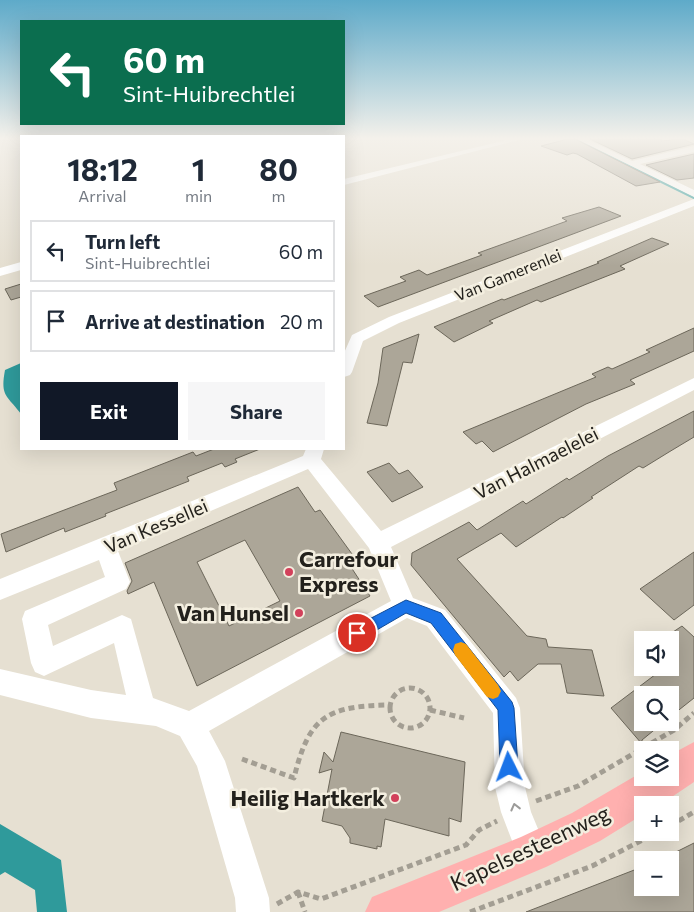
<!DOCTYPE html>
<meta charset="utf-8">
<style>
body{margin:0;font-family:Commissioner,sans-serif;background:#f6f6f7;color:#1f2937;height:100vh;display:flex;flex-direction:column;font-size:19px;white-space:nowrap}
*{box-sizing:border-box;margin:0}
p{font-size:16px;color:#747a83}
.icon{flex:none;width:28px;height:28px;fill:none;stroke:currentColor;stroke-width:2;stroke-linecap:round;stroke-linejoin:round}
.map{position:relative;flex:1;overflow:hidden}
.details{position:absolute;left:20px;top:135px;width:325px;height:315px;display:flex;flex-direction:column;background:#fff;border-radius:0px;box-shadow:0 5px 20px #0002}
.details>*{flex:none}
.top-card{position:absolute;left:20px;top:20px;width:325px;height:105px;border-radius:0px;box-shadow:0 5px 20px #0002;background:#0b6e4f;color:#fff;overflow:hidden}
.tools{position:absolute;left:634px;top:631px;display:grid;gap:10px}
.tools a{display:grid;place-items:center;width:45px;height:45px;border-radius:0px;background:#fff;box-shadow:0 5px 20px #0002;font-size:25px}
.pin{position:absolute;display:grid;place-items:center;width:42px;height:42px;color:#fff;margin:-21px;border:2px solid #fff;border-radius:50%;box-shadow:0 1px 5px #0007}
.me{position:absolute;width:55px;margin:-28px;rotate:357deg;stroke-linejoin:round;filter:drop-shadow(0 0 4px #0008)}
.turn{display:flex;align-items:center;gap:18px;height:105px;padding:0 20px;font-size:22px}
.turn .icon{width:65px;height:65px;stroke-width:2.5}
.turn b{display:block;font-size:35px;line-height:42px}
.eta{display:flex;justify-content:space-evenly;align-items:center;height:85px;text-align:center}
.eta b{font-size:30px;font-weight:700;line-height:35px}
.cta{display:flex;gap:10px;margin-top:auto;padding:10px 20px}
.cta a{flex:1;height:58px;border-radius:0px;background:#111827;color:#fff;font-size:20px;font-weight:700;line-height:58px;text-align:center}
.cta a+a{background:#f6f6f7;color:#1f2937}
ul{padding:0;list-style:none}
li{display:flex;align-items:center;gap:15px;height:62px;margin:0 10px 8px;padding:0 10px;border:2px solid #e0e1e3;border-radius:0px}
li div{flex:1}
li b{display:block;font-size:19px}
li em{font-style:normal}
.map>svg:first-child{display:block}
.water{fill:#2f9a9b}
.lines{fill:none;stroke-linecap:round;stroke-linejoin:round}
.stream{stroke:#2f9a9b;stroke-width:2.5}
.building{fill:#aca698;stroke:#6c675a;fill-rule:evenodd}
.path{stroke:#a39e93;stroke-width:5;stroke-dasharray:6 4;stroke-linecap:butt}
.minor{fill:#fff;fill-rule:evenodd}
.major{fill:#ffb0af;fill-rule:evenodd}
.oneway{stroke:#9c9b99}
.route{fill:#1a73e8;stroke:#114b97}
.slow{fill:#f59e0b}
.poi-dot{fill:#d2415b;stroke:#f3eedf;stroke-width:2}
.labels{text-anchor:middle;stroke-width:5;stroke-linejoin:round;paint-order:stroke}
.far-street-label{font-size:16px;fill:#23211c;stroke:#f3eedf}
.street-label{font-size:19px;fill:#23211c;stroke:#f3eedf}
.near-poi-label{font-size:22px;font-weight:bold;fill:#23211c;stroke:#f3eedf;text-anchor:end}
.near-street-label{font-size:22px;fill:#23211c;stroke:#f3eedf}
</style>
<div class="map">
<svg width="694" height="912" viewBox="0 0 694 912">
<rect width="100%" height="100%" fill="#e6e0d2"/>
<path class="water" d="M21 363V414C7 395 0 397 5 370Z
M0 824 61 860 67 912H37L35 890 5 872 0 875Z"/>
<g class="lines">
<path class="stream" d="M574 139 694 198"/>
</g>
<path class="building" d="M568 139H575L660 182 636 186 577 154 573 153 567 155 541 146Z
M590 139H661V141L683 139 694 144 632 159Z
M694 154V178L677 180 646 165Z
M599 207 621 216 378 307 364 296 406 281 400 277 419 270 427 275 482 255 478 253 567 221 562 218Z
M652 238 669 244 620 266 625 269 541 302 537 300 489 321 493 323 454 342 434 327 502 299 504 300 599 263 597 262Z
M21 284V297L11 300 5 289Z
M694 328V351L630 380 635 384 586 404 493 452 482 441 476 444 463 432 596 377 592 374 608 367 612 369 650 352 646 350Z
M419 334 412 363 403 362 387 426 367 423 378 383 383 348Z
M694 411V437L669 452 643 468 639 466 591 497 593 498 563 518 562 517 516 547 501 533 457 559 527 636 546 639 548 647 592 650 604 696 567 693 561 664H538L518 681 510 671 504 677 411 565 412 553 469 522 477 530 523 501 526 504 567 478 569 480 608 456Z
M214 449H260L235 459 237 462 225 467 222 463 187 477 189 481 105 514 106 516 65 532 64 528 6 552 1 534 117 490 114 483 193 452 196 456Z
M389 463 399 474 408 470 423 487 392 502 367 472Z
M298 487 315 512 320 510 352 554 345 558 370 596 197 686 154 582 128 594 127 591 132 581 125 563ZM245 540 280 601 229 626 197 562Z
M694 552V605L674 620 640 589Z
M682 626 694 637V698L670 717V695H642V722H664L642 740V744L611 708 664 668H670V638L672 636 670 634Z
M341 732 465 762 461 822 449 818V836L385 819 381 847 377 846V849L350 843V838L342 826 322 821 332 769 319 773 324 752 333 762Z
M694 843V912H526L642 867V888H670V855Z"/>
<g class="lines">
<path class="path" d="M390 708a20 20 0 1 1 40 0a20 20 0 1 1-40 0Z
M430 710 464 718
M242 759 294 778C309 716 327 706 390 705
M536 801 578 786 674 730 694 713
M670 826 694 812
M298 892 305 912
M277 904 298 892 321 899 466 845 479 830 497 821
M470 912 592 866 658 832"/>
<path class="minor" d="M511 139H523L344 185V179Z
M577 139H587L632 161 694 146V152L640 164 694 190V197Z
M694 199V206L399 323 363 341 352 372 350 375 344 377V353L352 335 389 317Z
M21 262V270L0 276V268Z
M694 378V390L391 547 413 598 445 610 516 698 520 708 525 787 531 812 548 853 543 864 532 869 521 864 501 812 495 787 493 713 427 626 407 618 209 731 225 761 269 898 270 912H236L235 898 197 766 180 736 156 726 91 718 0 695V669L91 690 126 695 114 643 44 676 35 672 31 663 22 619 25 611 105 577 99 560 0 600V579L303 456 306 449H324L321 459 381 531ZM308 469 369 548 391 601 189 711 153 698 131 619 122 615 53 646 48 625 126 589 130 582 118 551Z"/>
<path class="major" d="M694 742V782L660 805H642V815L600 841 546 867 439 912H365L372 897 521 837 572 813 642 772V778H670V755Z"/>
</g>
<defs><path id="oneway-chevron" d="M-2-3.5L2.5 0L-2 3.5" fill="none" stroke-width="1.6" stroke-linecap="round" stroke-linejoin="round" transform="scale(1.25)"/></defs>
<use class="oneway" href="#oneway-chevron" transform="translate(515 807) rotate(-104)"/>
<linearGradient id="sky" x2="0" y2="1"><stop stop-color="#5eaac9"/><stop offset="0.52" stop-color="#f4f1eb"/><stop offset="1" stop-color="#f4f1eb" stop-opacity="0"/></linearGradient>
<rect width="694" height="266" fill="url(#sky)"/>
<path class="route" d="M406 600 441 613 512 702 514 708 518 767 516 773 509 776 503 773 500 767 498 710 431 623 406 613 363 638 357 640 352 638 350 633 352 628Z"/>
<path class="slow" d="M461 642 466 644 498 685 501 691 498 697 493 699 487 697 455 655 453 650 455 644Z"/>
<g class="poi-dot">
<circle cx="289" cy="572" r="5"/>
<circle cx="299" cy="613" r="5"/>
<circle cx="395" cy="798" r="5"/>
</g>
<g class="labels">
<g class="far-street-label">
<text transform="translate(508 275) rotate(-22)" y="6">Van Gamerenlei</text>
</g>
<g class="street-label">
<text transform="translate(536 463) rotate(-27)" y="7">Van Halmaelelei</text>
<text transform="translate(156 526) rotate(-23)" y="7">Van Kessellei</text>
</g>
<g class="near-poi-label">
<text x="299" y="567" text-anchor="start">Carrefour<tspan x="299" dy="25">Express</tspan></text>
<text x="289" y="621">Van Hunsel</text>
<text x="385" y="806">Heilig Hartkerk</text>
</g>
<g class="near-street-label">
<text transform="translate(530 848) rotate(-25)" y="8">Kapelsesteenweg</text>
</g>
</g>
</svg>
<div class="tools">
<a><svg class="icon" aria-label="sound" viewBox="0 0 24 24"><path d="M4 9h4l5-4v14l-5-4H4zM17 9q2 3 0 6"/></svg></a>
<a><svg class="icon" aria-label="search" viewBox="0 0 24 24"><circle cx="10" cy="10" r="6"/><path d="M15 15l6 6"/></svg></a>
<a><svg class="icon" aria-label="layers" viewBox="0 0 24 24"><path d="M12 4l9 5-9 5-9-5zM3 14l9 5 9-5"/></svg></a>
<a>+</a>
<a>−</a>
</div>
<div class="pin" style="left:357px;top:633px;background:#d93025"><svg class="icon" aria-label="arrive" viewBox="0 0 24 24"><path d="M6 21V4h12l-3 4 3 4H6"/></svg></div>
<svg class="me" style="left:509px;top:767px" viewBox="-20 -20 40 40"><path d="M0-17L14 15 0 8-14 15z" fill="#1a73e8" stroke="#fff" stroke-width="4"/></svg>
<div class="top-card">
<div class="turn"><svg class="icon" aria-label="left" viewBox="0 0 24 24"><path d="M17 20v-9H6M10 6l-5 5 5 5"/></svg><div><b>60 m</b>Sint-Huibrechtlei</div></div>
</div>
<section class="details">
<div class="eta">
<div><b>18:12</b><p>Arrival</p></div>
<div><b>1</b><p>min</p></div>
<div><b>80</b><p>m</p></div>
</div>
<ul>
<li><svg class="icon" aria-label="left" viewBox="0 0 24 24"><path d="M17 20v-9H6M10 6l-5 5 5 5"/></svg><div><b>Turn left</b><p>Sint-Huibrechtlei</p></div><em>60 m</em></li>
<li><svg class="icon" aria-label="arrive" viewBox="0 0 24 24"><path d="M6 21V4h12l-3 4 3 4H6"/></svg><div><b>Arrive at destination</b></div><em>20 m</em></li>
</ul>
<div class="cta"><a>Exit</a><a>Share</a></div>
</section>
</div>
